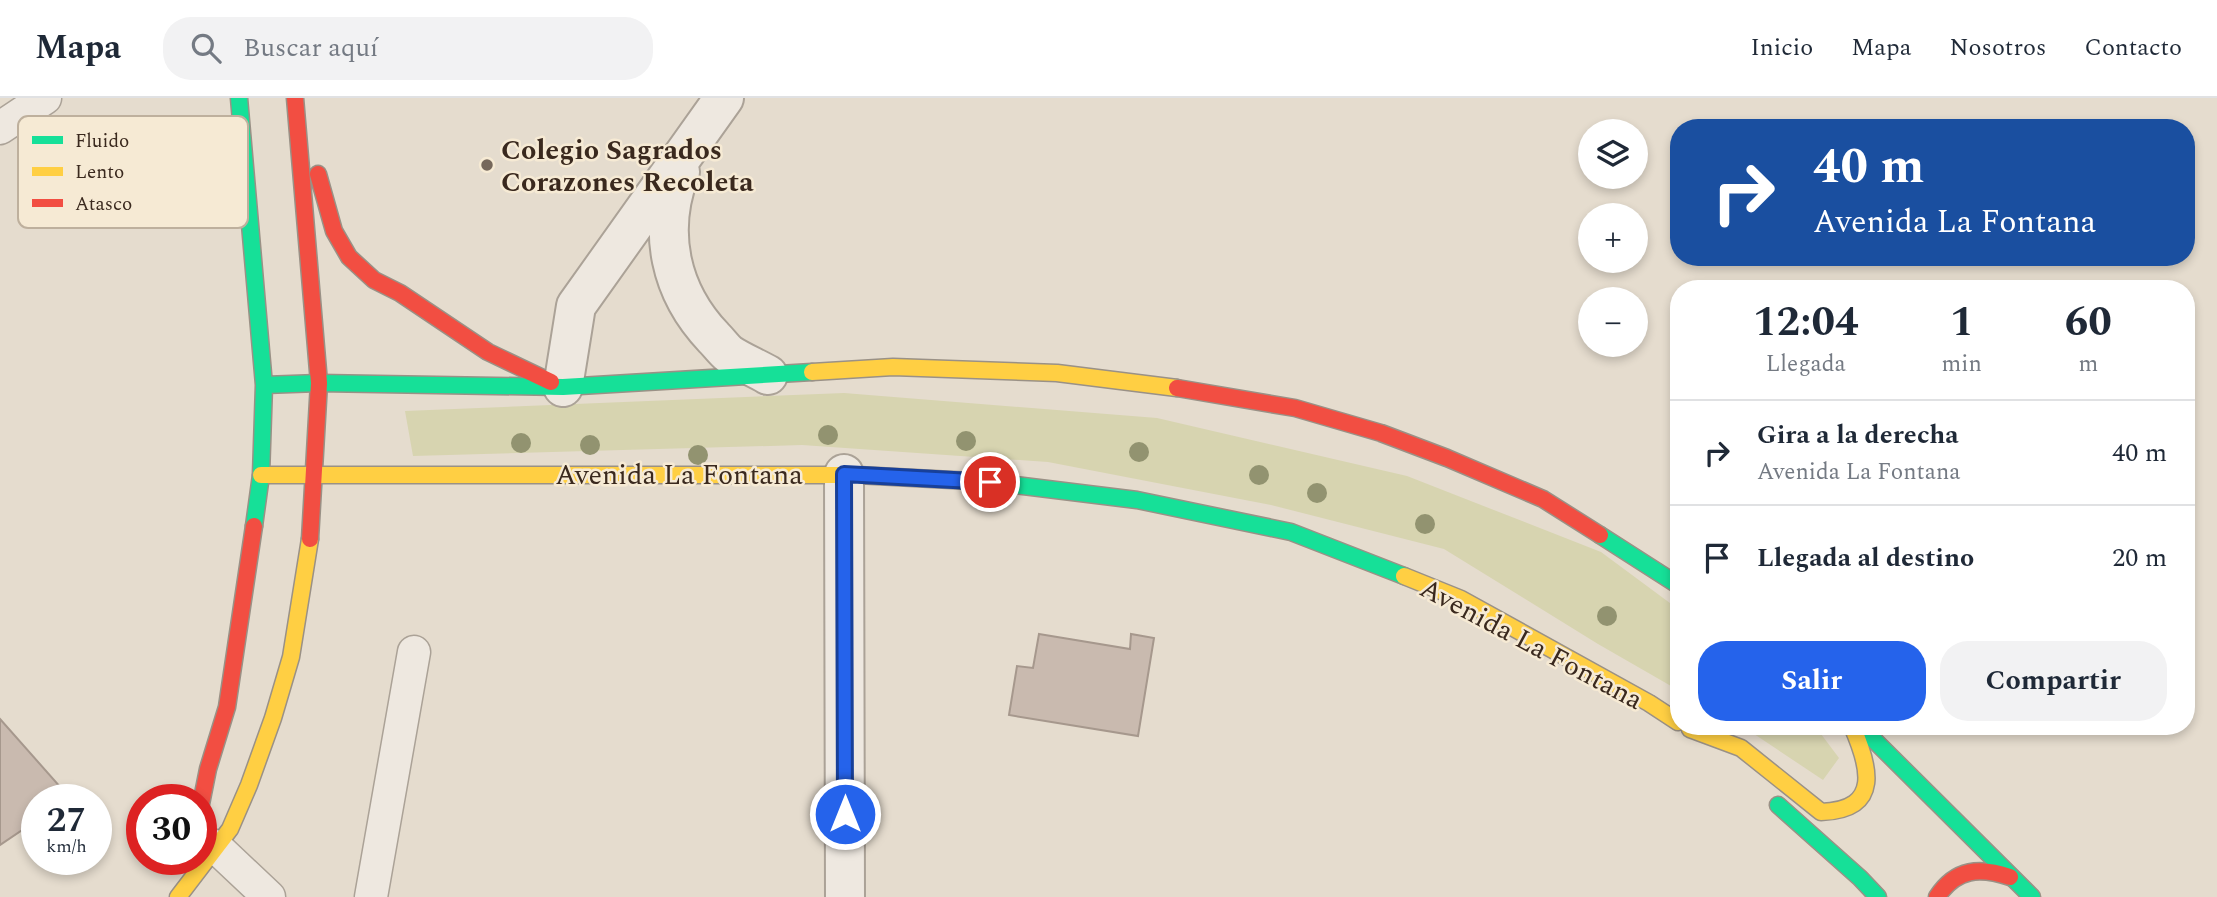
<!DOCTYPE html>
<html lang="es">
<meta charset="utf-8">
<style>
body{margin:0;font-family:Spectral,serif;background:#f2f2f3;color:#1f2937;height:100vh;display:flex;flex-direction:column;font-size:26px;white-space:nowrap}
*{box-sizing:border-box;margin:0}
p{font-size:23px;color:#747a83}
.icon{flex:none;width:38px;height:38px;fill:none;stroke:currentColor;stroke-width:2;stroke-linecap:round;stroke-linejoin:round}
.map{position:relative;flex:1;overflow:hidden}
.panel{position:absolute;left:1670px;top:182px;width:525px;height:455px;display:flex;flex-direction:column;background:#fff;border-radius:28px;box-shadow:0 4px 10px #0003}
.panel>*{flex:none}
.hud{position:absolute;left:1670px;top:21px;width:525px;height:147px;border-radius:28px;box-shadow:0 4px 10px #0003;background:#1a4fa0;color:#fff;overflow:hidden}
.fabs{position:absolute;left:1578px;top:21px;display:grid;gap:14px}
.fabs a{display:grid;place-items:center;width:70px;height:70px;border-radius:50%;background:#fff;box-shadow:0 4px 10px #0003;font-size:35px}
.speed{position:absolute;left:21px;top:686px;display:flex;gap:14px;font-size:35px;font-weight:700;text-align:center}
.speed>*{display:grid;place-content:center;width:91px;height:91px;border-radius:50%;background:#fff;box-shadow:0 4px 10px #0003;line-height:1}
.speed small{font-size:18px;font-weight:400}
.speed .limit{border:10px solid #d22;background:#fff;color:#111}
.pin{position:absolute;display:grid;place-items:center;width:60px;height:60px;color:#fff;margin:-30px;border:4px solid #fff;border-radius:50%;box-shadow:0 2px 7px #0007}
.me{position:absolute;width:77px;margin:-38px;rotate:0deg;stroke-linejoin:round;filter:drop-shadow(0 0 5px #0008)}
.turn{display:flex;align-items:center;gap:24px;height:147px;padding:0 28px;font-size:32px}
.turn .icon{width:91px;height:91px;stroke-width:2.5}
.turn b{display:block;font-size:49px;line-height:60px}
.eta{display:flex;justify-content:space-evenly;align-items:center;height:119px;text-align:center}
.eta b{font-size:42px;font-weight:700;line-height:49px}
.action{display:flex;gap:14px;margin-top:auto;padding:14px 28px}
.action a{flex:1;height:80px;border-radius:28px;background:#2563eb;color:#fff;font-size:28px;font-weight:700;line-height:80px;text-align:center}
.action a+a{background:#f2f2f3;color:#1f2937}
ul{padding:0;list-style:none}
li{display:flex;align-items:center;gap:21px;height:105px;padding:0 28px;border-top:2px solid #e0e1e3}
li div{flex:1}
li b{display:block;font-size:26px}
li em{font-style:normal}
header{display:flex;align-items:center;gap:42px;box-sizing:border-box;height:98px;padding:0 35px;background:#fff;border-bottom:2px solid #e0e1e3}
header strong{font-size:33px}
nav{display:flex;gap:38px;margin-inline-start:auto;font-size:24px}
.search{width:490px;height:63px;background:#f2f2f3;display:flex;align-items:center;gap:18px;box-sizing:border-box;padding:0 24px;border-radius:28px;color:#747a83;font-size:26px}
.map>svg:first-child{display:block}
.green{fill:#d7d4b0}
.building{fill:#c9baaf;stroke:#a6988d;stroke-width:2}
.lines{fill:none;stroke-linecap:round;stroke-linejoin:round}
.lane-casing{stroke:#aba297;stroke-width:35}
.street-casing{stroke:#aba297;stroke-width:42}
.fast-casing{stroke:#9a9186;stroke-width:19}
.slow-casing{stroke:#9a9186;stroke-width:19}
.jam-casing{stroke:#9a9186;stroke-width:19}
.lane{stroke:#eee8e0;stroke-width:32}
.street{stroke:#eee8e0;stroke-width:38}
.fast{stroke:#16e098;stroke-width:16}
.slow{stroke:#ffcf43;stroke-width:16}
.jam{stroke:#f24e42;stroke-width:16}
.tree{fill:#929370}
.route-casing{stroke:#184099;stroke-width:18}
.route{stroke:#2563eb;stroke-width:12}
.poi-dot{fill:#76685c;stroke:#f6ead4;stroke-width:2.5}
.labels{text-anchor:middle;stroke-width:5;stroke-linejoin:round;paint-order:stroke}
.poi-label{font-size:28px;font-weight:bold;fill:#3a291e;stroke:#f6ead4;text-anchor:start}
.street-label{font-size:28px;fill:#3a291e;stroke:#f6ead4}
.key{fill:#f6ead4;stroke:#beb09d;stroke-width:2}
.key-label{font-size:19px;fill:#3a291e}
</style>
<header>
<strong>Mapa</strong>
<div class="search"><svg class="icon" aria-label="search" viewBox="0 0 24 24"><circle cx="10" cy="10" r="6"/><path d="M15 15l6 6"/></svg>Buscar aquí</div>
<nav><a>Inicio</a><a>Mapa</a><a>Nosotros</a><a>Contacto</a></nav>
</header>
<div class="map">
<svg width="2217" height="799" viewBox="0 0 2217 799">
<rect width="100%" height="100%" fill="#e5dcce"/>
<path class="green" d="M844 295 1157 320 1407 378 1601 454 1678 511V592L1598 546 1444 451 1271 407 1048 364 802 347 413 358 405 313Z
M1742 628H1815L1839 660 1823 682Z"/>
<path class="building" d="M1039 536 1130 551 1131 536 1154 540 1138 638 1009 617 1017 568 1033 570Z
M0 621 70 700 67 702H37V722L0 747Z"/>
<g class="lines">
<g class="lane-casing">
<path id="lane" d="M0 30 45 0
M201 742 216 749 269 799
M371 799 414 554"/>
</g>
<g class="street-casing">
<path id="street" d="M680 74C657 134 670 194 714 240 719 245 724 252 729 256 741 264 756 270 768 277
M563 289 576 208 724 0
M844 376 845 799"/>
</g>
<g class="fast-casing">
<path id="fast" d="M239 0 264 287 261 377 254 428
M264 287 319 285 563 289 812 274
M857 377 990 384 1137 402 1291 434 1404 478
M1600 437 1678 487
M1860 628 2032 799
M1778 707 1860 780 1878 799"/>
</g>
<g class="slow-casing">
<path id="slow" d="M812 274 893 269 1057 275 1177 290
M261 377H857
M1404 478 1461 501 1649 605 1678 624
M1690 631 1741 650 1821 714C1883 712 1869 667 1852 628
M178 799 230 731 249 687 273 620 291 559 310 441"/>
</g>
<g class="jam-casing">
<path id="jam" d="M295 0 319 285 310 441
M318 76 334 133 349 159 374 182 400 195 488 254 551 284
M1177 290 1295 310 1381 335 1447 360 1543 401 1600 437
M201 706 208 671 227 609 254 428
M1937 799C1956 770 1980 769 2010 779"/>
</g>
<use href="#lane" class="lane"/>
<use href="#street" class="street"/>
<use href="#fast" class="fast"/>
<use href="#slow" class="slow"/>
<use href="#jam" class="jam"/>
</g>
<g class="tree">
<circle cx="828" cy="337" r="10"/>
<circle cx="966" cy="343" r="10"/>
<circle cx="521" cy="345" r="10"/>
<circle cx="590" cy="347" r="10"/>
<circle cx="1139" cy="354" r="10"/>
<circle cx="698" cy="357" r="10"/>
<circle cx="1259" cy="377" r="10"/>
<circle cx="1317" cy="395" r="10"/>
<circle cx="1425" cy="426" r="10"/>
<circle cx="1607" cy="518" r="10"/>
</g>
<g class="lines">
<g class="route-casing">
<path id="route" d="M845 716 844 376 990 384"/>
</g>
<use href="#route" class="route"/>
</g>
<circle class="poi-dot" cx="487" cy="67" r="7"/>
<g class="labels">
<g class="poi-label">
<text x="501" y="61">Colegio Sagrados<tspan x="501" dy="32">Corazones Recoleta</tspan></text>
</g>
<g class="street-label">
<text x="679" y="386">Avenida La Fontana</text>
<text transform="translate(1532 545) rotate(28)" y="10">Avenida La Fontana</text>
</g>
</g>
<rect x="18" y="18" width="230" height="112" rx="10" class="key"/>
<rect x="32" y="38" width="31" height="8" fill="#16e098"/>
<rect x="32" y="69" width="31" height="9" fill="#ffcf43"/>
<rect x="32" y="101" width="31" height="8" fill="#f24e42"/>
<g class="key-label">
<text x="75" y="49">Fluido</text>
<text x="75" y="80">Lento</text>
<text x="75" y="112">Atasco</text>
</g>
</svg>
<div class="fabs">
<a><svg class="icon" aria-label="layers" viewBox="0 0 24 24"><path d="M12 4l9 5-9 5-9-5zM3 14l9 5 9-5"/></svg></a>
<a>+</a>
<a>−</a>
</div>
<div class="speed"><div>27<small>km/h</small></div><div class="limit">30</div></div>
<div class="pin" style="left:990px;top:384px;background:#d93025"><svg class="icon" aria-label="arrive" viewBox="0 0 24 24"><path d="M6 21V4h12l-3 4 3 4H6"/></svg></div>
<svg class="me" style="left:845px;top:716px" viewBox="-20 -20 40 40"><circle r="17" fill="#2563eb" stroke="#fff" stroke-width="3"/><path d="M0-11L8 9 0 5-8 9z" fill="#fff"/></svg>
<div class="hud">
<div class="turn"><svg class="icon" aria-label="right" viewBox="0 0 24 24"><path d="M7 20v-9h11M14 6l5 5-5 5"/></svg><div><b>40 m</b>Avenida La Fontana</div></div>
</div>
<section class="panel">
<div class="eta">
<div><b>12:04</b><p>Llegada</p></div>
<div><b>1</b><p>min</p></div>
<div><b>60</b><p>m</p></div>
</div>
<ul>
<li><svg class="icon" aria-label="right" viewBox="0 0 24 24"><path d="M7 20v-9h11M14 6l5 5-5 5"/></svg><div><b>Gira a la derecha</b><p>Avenida La Fontana</p></div><em>40 m</em></li>
<li><svg class="icon" aria-label="arrive" viewBox="0 0 24 24"><path d="M6 21V4h12l-3 4 3 4H6"/></svg><div><b>Llegada al destino</b></div><em>20 m</em></li>
</ul>
<div class="action"><a>Salir</a><a>Compartir</a></div>
</section>
</div>
